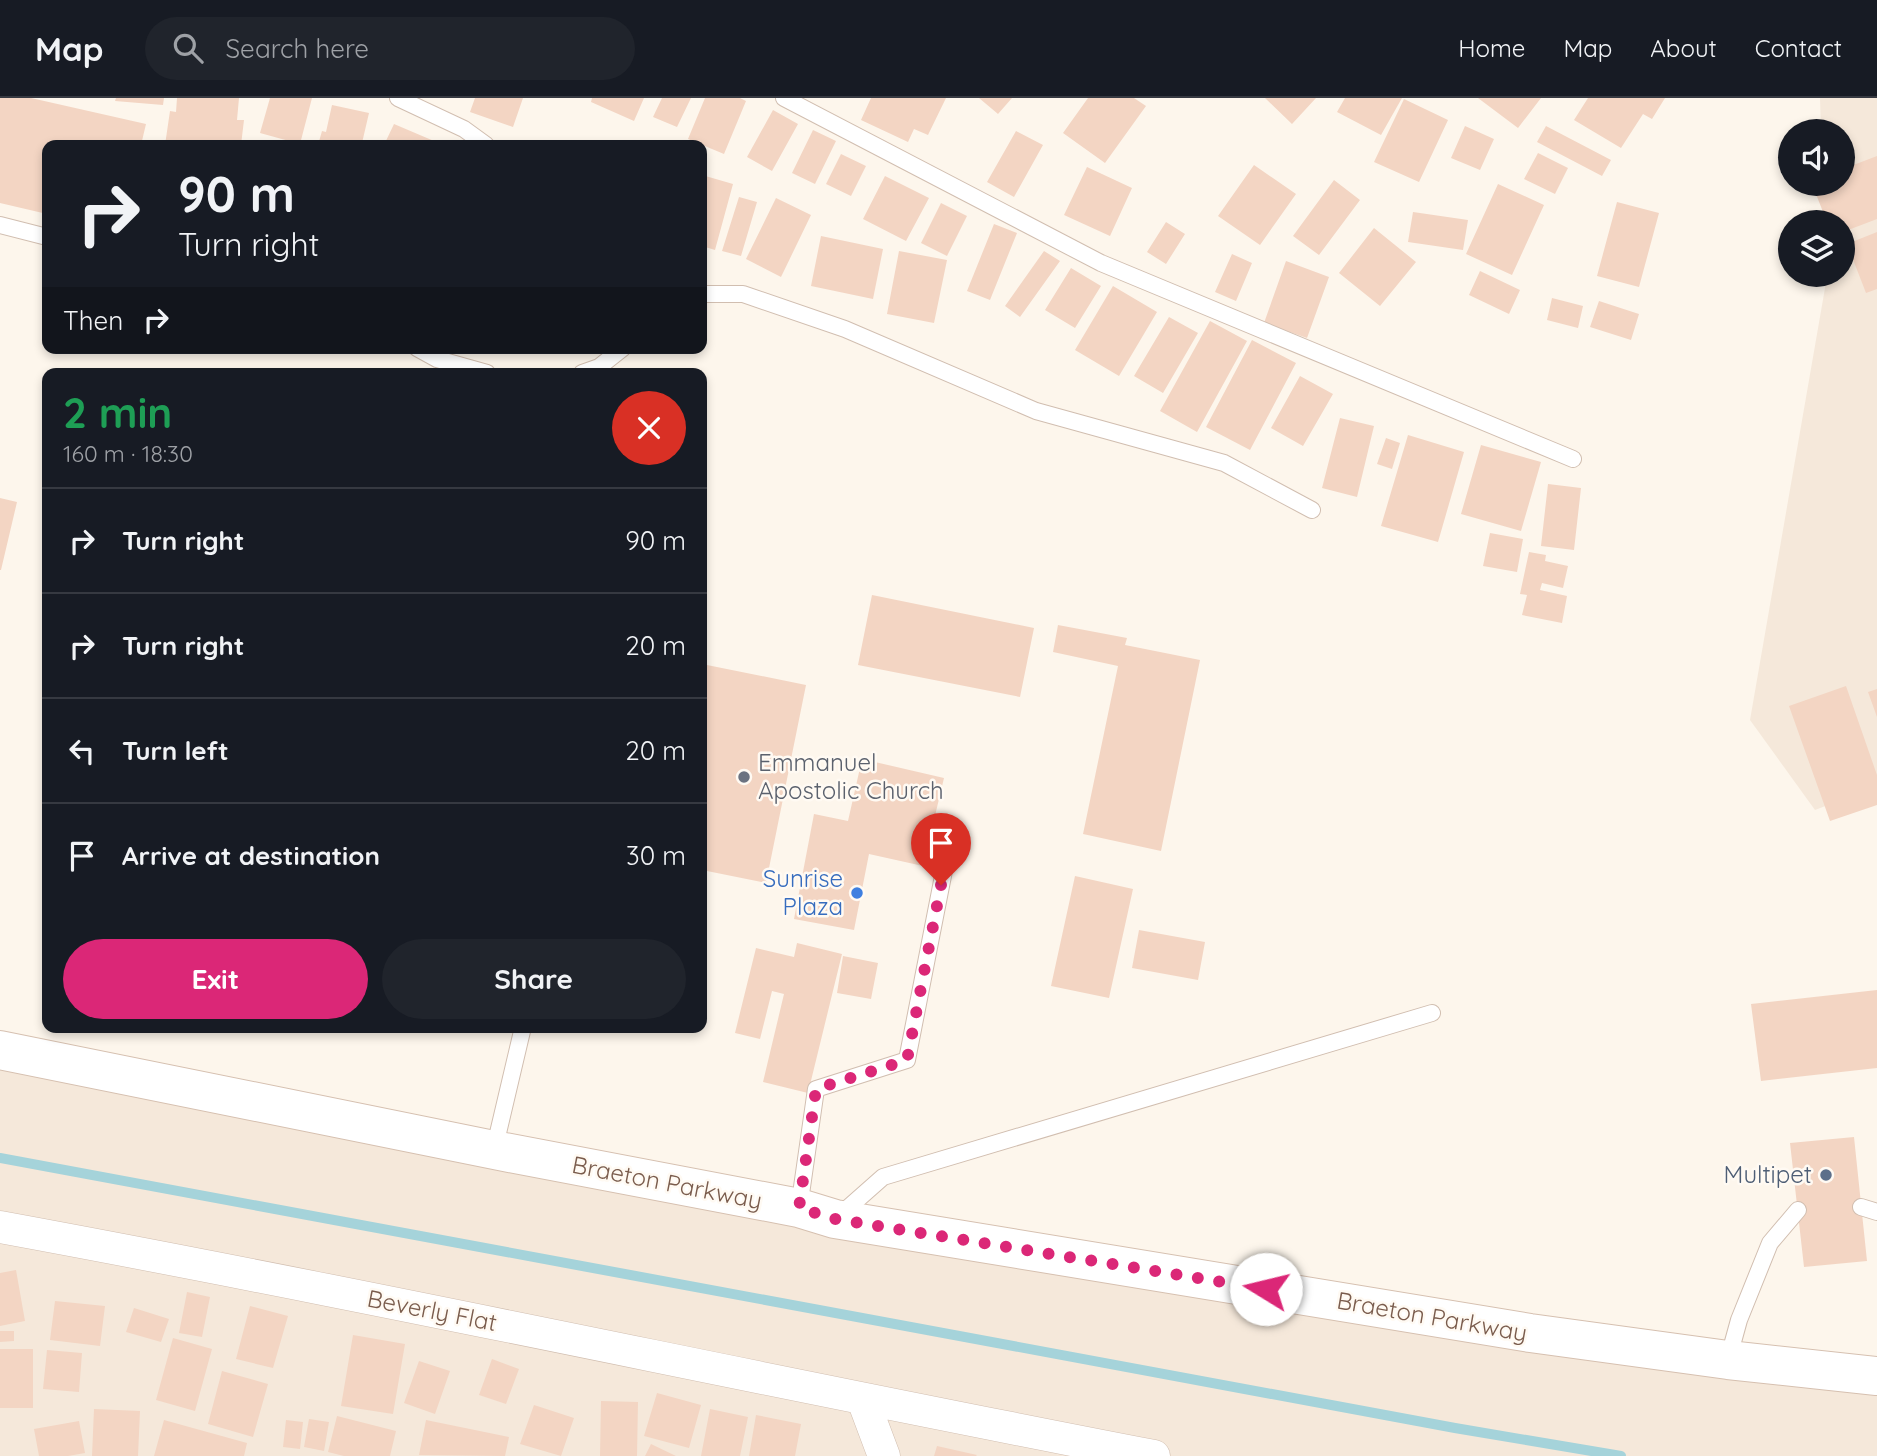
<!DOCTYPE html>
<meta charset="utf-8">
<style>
body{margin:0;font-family:Quicksand,sans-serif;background:#20242c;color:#f1f3f6;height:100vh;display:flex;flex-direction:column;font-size:26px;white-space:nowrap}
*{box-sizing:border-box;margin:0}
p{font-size:23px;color:#9ea1a6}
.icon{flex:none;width:38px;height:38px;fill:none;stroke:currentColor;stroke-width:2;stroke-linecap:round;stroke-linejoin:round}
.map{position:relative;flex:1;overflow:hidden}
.details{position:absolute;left:42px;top:270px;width:665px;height:665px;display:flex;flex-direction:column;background:#171b24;border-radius:14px;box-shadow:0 4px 10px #0003}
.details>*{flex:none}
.guide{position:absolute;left:42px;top:42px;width:665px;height:214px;border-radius:14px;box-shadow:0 4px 10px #0003;background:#171b24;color:#f1f3f6;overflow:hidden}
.tools{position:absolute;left:1778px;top:21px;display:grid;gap:14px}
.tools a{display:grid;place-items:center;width:77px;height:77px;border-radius:50%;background:#171b24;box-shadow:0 4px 10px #0003;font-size:35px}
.pin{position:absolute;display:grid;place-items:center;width:60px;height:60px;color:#fff;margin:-72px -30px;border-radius:50% 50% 50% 0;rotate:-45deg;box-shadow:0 0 7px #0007}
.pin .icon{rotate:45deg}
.me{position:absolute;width:77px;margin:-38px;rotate:279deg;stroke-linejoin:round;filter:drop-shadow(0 0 5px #0008)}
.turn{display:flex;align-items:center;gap:24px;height:147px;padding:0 21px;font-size:32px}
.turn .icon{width:91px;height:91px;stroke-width:2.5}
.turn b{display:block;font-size:49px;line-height:60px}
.then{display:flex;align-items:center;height:66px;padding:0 21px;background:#0003;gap:14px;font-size:26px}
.round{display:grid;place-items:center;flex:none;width:74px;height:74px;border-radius:37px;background:#20242c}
.overview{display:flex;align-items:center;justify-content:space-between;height:119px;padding:0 21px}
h1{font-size:42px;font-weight:800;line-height:52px;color:#1e9e55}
.button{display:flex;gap:14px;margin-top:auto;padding:14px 21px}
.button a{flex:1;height:80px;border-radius:42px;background:#db2777;color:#fff;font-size:28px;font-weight:800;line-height:80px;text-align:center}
.button a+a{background:#20242c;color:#f1f3f6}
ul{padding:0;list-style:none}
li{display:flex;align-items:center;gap:21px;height:105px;padding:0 21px;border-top:2px solid #363941}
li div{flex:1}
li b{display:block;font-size:26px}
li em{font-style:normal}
header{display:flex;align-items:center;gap:42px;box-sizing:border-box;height:98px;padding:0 35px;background:#171b24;border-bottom:2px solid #363941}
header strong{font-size:33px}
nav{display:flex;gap:38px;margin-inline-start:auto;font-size:24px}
.search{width:490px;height:63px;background:#20242c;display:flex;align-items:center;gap:18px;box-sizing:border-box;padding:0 24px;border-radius:38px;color:#9ea1a6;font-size:26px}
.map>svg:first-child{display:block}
.residential{fill:#f5e8da}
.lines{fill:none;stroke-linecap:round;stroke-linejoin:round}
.stream{stroke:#a5d3da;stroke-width:10}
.building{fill:#f3d5c3}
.lane-casing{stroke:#d1beb0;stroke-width:18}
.street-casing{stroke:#d1beb0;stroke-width:33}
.secondary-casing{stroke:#d6c0b0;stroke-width:40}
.lane{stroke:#fff;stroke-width:16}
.street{stroke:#fff;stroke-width:32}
.secondary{stroke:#fff;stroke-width:38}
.route{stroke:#db2777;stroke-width:12;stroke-dasharray:0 21.6}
.worship-dot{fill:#6b7280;stroke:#fffaf3;stroke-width:2.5}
.shop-dot{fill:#3f7fe0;stroke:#fffaf3;stroke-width:2.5}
.service-dot{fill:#5c6f8a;stroke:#fffaf3;stroke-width:2.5}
.labels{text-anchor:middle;stroke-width:5;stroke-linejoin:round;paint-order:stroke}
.worship-label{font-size:24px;fill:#5b616d;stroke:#fffaf3;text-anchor:start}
.shop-label{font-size:24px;fill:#366cbe;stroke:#fffaf3;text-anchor:end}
.service-label{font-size:24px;fill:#4e5e75;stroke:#fffaf3;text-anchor:end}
.street-label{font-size:24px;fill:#7a5c4d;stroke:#fffaf3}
</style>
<header>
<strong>Map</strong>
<div class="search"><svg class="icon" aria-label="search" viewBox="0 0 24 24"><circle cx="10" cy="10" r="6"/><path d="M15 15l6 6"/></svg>Search here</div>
<nav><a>Home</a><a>Map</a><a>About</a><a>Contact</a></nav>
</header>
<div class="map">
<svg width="1877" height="1358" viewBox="0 0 1877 1358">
<rect width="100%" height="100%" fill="#fdf6ec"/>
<path class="residential" d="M1820 0H1877V688L1815 712 1750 622 1825 190V177H1843V124H1823L1822 86H1843V33H1821Z
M0 952 1877 1294V1358H0Z"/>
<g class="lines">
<path class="stream" d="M0 1060 1455 1330 1621 1358"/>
</g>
<path class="building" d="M0 0H31L146 26 141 47H47V116L0 105Z
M116 0H164L163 7 115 3Z
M177 0H239L237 22H244L241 47H165L170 13 176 14Z
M270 0H312L300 46 260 35Z
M475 0H523L513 29 470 14Z
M592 0H644L634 23 591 4Z
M662 0H691L677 29 653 19Z
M705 0H740L746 3 724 56 688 41Z
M871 0H946L928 37 914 31 908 44 861 22Z
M979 0H1012L998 16Z
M1088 0H1134L1146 8 1105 65 1063 35Z
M1265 0H1316L1292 26Z
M1345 0H1402L1381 37 1337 14Z
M1478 0H1541L1518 30Z
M1588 0H1665L1652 21 1643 16 1621 50 1574 22Z
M1404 1 1448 22 1419 84 1374 64Z
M332 7 369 15 362 45 368 47H318L322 33 326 34Z
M773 12 798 26 772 73 747 59Z
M394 26 434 43 432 47H384Z
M1465 28 1494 41 1480 72 1451 60Z
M1546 28 1611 62 1602 78 1537 44Z
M813 32 836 43 815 86 792 75Z
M1016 33 1043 47 1014 99 987 84Z
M1538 55 1568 70 1555 96 1524 81Z
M841 56 866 68 851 98 826 86Z
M1877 58V121L1843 134V124H1827L1812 86H1843V71Z
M1254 67 1296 96 1260 147 1218 118Z
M1087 69 1132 90 1110 138 1064 117Z
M702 77 733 86 715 152 702 148Z
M885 78 929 100 906 143 863 121Z
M1334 82 1360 102 1319 157 1293 138Z
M1498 86 1544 107 1512 177 1466 156Z
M739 99 757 104 741 158 722 153Z
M776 100 811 117 781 179 746 161Z
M1617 104 1659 115 1639 189 1597 178Z
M941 105 967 118 947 158 921 145Z
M1413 114 1468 122 1463 152 1408 144Z
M1166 124 1185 136 1166 166 1147 154Z
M994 126 1017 135 990 202 967 193Z
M1374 130 1416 164 1380 208 1339 175Z
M1877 134V191L1866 195 1847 146Z
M821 138 883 151 873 201 811 188Z
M899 153 947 162 934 225 887 216Z
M1044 153 1060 163 1020 219 1005 208Z
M1232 156 1252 165 1236 203 1215 194Z
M1286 163 1329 179 1307 240 1264 225Z
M1071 170 1101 188 1075 230 1045 212Z
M1480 173 1520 192 1509 216 1469 197Z
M1113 188 1157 214 1119 278 1075 252Z
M1552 200 1583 208 1578 230 1547 222Z
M1599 203 1639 216 1631 242 1590 229Z
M1169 219 1198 235 1163 295 1134 278Z
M1210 223 1247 243 1197 334 1160 313Z
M1252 242 1296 265 1250 352 1206 329Z
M1300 278 1333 296 1303 348 1271 330Z
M1340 320 1374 328 1357 399 1322 390Z
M1408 337 1464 354 1438 444 1381 428Z
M1386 340 1400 345 1392 371 1377 366Z
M1481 347 1541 364 1521 433 1461 416Z
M1548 386 1581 390 1574 452 1541 448Z
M0 400 17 404 1 472H0Z
M1490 435 1523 441 1517 474 1483 468Z
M1529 454 1546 457 1545 463 1568 468 1563 490 1542 485 1540 492 1567 498 1562 525 1522 517 1527 497 1520 496Z
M872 497 1034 530 1020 599 858 567Z
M1058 527 1127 540 1125 547 1200 562 1161 753 1083 736 1118 568 1053 554Z
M702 566 806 587 766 785 702 772Z
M1846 588 1877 677V707L1830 723 1789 608Z
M1877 591V619L1868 594Z
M862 661 944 680 923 768 869 756 854 832 794 821 814 716 848 723Z
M1075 778 1133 791 1109 900 1051 888Z
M1139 832 1205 844 1198 882 1132 870Z
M797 845 842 856 808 995 763 984 784 896 772 893 760 941 735 935 756 850 794 859Z
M843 858 878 865 871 901 837 895Z
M1877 892V970L1761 983 1751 906Z
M1854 1039 1867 1163 1804 1169 1790 1045Z
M16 1172 25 1223 0 1228V1175Z
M187 1194 210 1199 202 1239 179 1235Z
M55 1203 105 1208 100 1248 50 1242Z
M250 1208 288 1218 273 1270 236 1261Z
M134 1210 169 1221 161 1244 126 1234Z
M0 1233H14V1243L0 1244Z
M353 1237 405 1246 393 1316 341 1308Z
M173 1240 212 1251 195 1313 156 1302Z
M0 1251H33V1310H0Z
M47 1252 82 1255 79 1294 43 1291Z
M492 1261 519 1271 506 1306 479 1297Z
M419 1263 450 1273 435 1316 404 1305Z
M222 1273 268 1286 253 1339 208 1326Z
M657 1295 701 1307 689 1350 644 1338Z
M601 1303 638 1304 637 1358H600Z
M534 1307 574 1320 561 1358 520 1346Z
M94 1311 140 1313 138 1358H92Z
M710 1311 748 1319 740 1358H701Z
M756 1317 801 1326 795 1358H749Z
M337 1318 396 1333 390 1358H344L328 1354Z
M309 1321 329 1324 324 1353 304 1349Z
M164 1322 247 1345 244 1358H154Z
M286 1322 303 1324 300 1351 283 1349Z
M426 1322 509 1339 505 1358 419 1357Z
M79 1323 85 1355 68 1358H39L34 1331Z
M651 1346 676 1358H645Z
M937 1348 977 1357 976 1358H934Z"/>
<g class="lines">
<g class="lane-casing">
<path id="lane" d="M398 0 464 31 486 47
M784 0 1101 165 1573 361
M0 127 47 139
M702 196H743L845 231 1036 313 1224 365 1312 412
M417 250 437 261 487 275
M582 275 599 269 623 250
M494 1052 523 929
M1861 1109 1877 1114
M799 1110 816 991 907 962 951 737
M840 1117 883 1079 1432 915
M1728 1262 1739 1222 1770 1145 1798 1112"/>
</g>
<g class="street-casing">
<path id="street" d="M0 1129C386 1200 769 1284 1154 1358
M863 1302 884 1358"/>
</g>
<g class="secondary-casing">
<path id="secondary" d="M0 952 494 1052 799 1110 835 1121 1530 1235 1728 1262 1877 1278"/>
</g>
<use href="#lane" class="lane"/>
<use href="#street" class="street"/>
<use href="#secondary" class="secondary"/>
</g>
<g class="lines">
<path class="route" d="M941 787 907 962 816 991 799 1110 835 1121 1266 1191"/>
</g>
<circle class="worship-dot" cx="744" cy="679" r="7"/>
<circle class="shop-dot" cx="857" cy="795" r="7"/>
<circle class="service-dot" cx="1826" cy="1077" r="7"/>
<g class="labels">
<g class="worship-label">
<text x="758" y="673">Emmanuel<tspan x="758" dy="28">Apostolic Church</tspan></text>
</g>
<g class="shop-label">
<text x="843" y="789">Sunrise<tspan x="843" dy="28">Plaza</tspan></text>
</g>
<g class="service-label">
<text x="1812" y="1085">Multipet</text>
</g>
<g class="street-label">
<text transform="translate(667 1085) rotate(11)" y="8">Braeton Parkway</text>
<text transform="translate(432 1213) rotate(11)" y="8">Beverly Flat</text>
<text transform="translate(1432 1219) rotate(10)" y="8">Braeton Parkway</text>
</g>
</g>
</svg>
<div class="tools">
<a><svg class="icon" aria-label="sound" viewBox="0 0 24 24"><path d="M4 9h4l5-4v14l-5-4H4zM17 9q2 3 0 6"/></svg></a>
<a><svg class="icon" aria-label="layers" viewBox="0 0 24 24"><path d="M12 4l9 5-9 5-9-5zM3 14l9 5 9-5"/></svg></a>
</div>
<div class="pin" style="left:941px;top:787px;background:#d93025"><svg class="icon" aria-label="arrive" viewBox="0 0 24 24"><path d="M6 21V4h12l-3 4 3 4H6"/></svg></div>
<svg class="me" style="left:1266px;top:1191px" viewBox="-20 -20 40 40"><circle r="19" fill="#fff"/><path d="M0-13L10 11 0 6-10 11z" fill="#db2777"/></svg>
<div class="guide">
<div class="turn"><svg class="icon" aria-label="right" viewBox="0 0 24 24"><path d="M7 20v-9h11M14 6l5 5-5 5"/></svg><div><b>90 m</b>Turn right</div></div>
<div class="then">Then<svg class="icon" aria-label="right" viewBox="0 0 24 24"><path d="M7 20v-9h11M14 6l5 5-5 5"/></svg></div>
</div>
<section class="details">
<div class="overview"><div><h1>2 min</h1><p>160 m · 18:30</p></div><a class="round" style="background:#d93025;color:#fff"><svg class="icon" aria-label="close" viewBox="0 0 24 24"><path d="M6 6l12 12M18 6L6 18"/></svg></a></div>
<ul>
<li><svg class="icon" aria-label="right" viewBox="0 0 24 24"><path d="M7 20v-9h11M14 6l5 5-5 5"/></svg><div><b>Turn right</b></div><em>90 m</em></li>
<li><svg class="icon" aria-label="right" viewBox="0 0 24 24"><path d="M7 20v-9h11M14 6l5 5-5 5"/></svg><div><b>Turn right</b></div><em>20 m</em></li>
<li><svg class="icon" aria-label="left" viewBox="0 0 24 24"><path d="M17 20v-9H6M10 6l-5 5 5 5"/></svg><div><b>Turn left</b></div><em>20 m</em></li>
<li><svg class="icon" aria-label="arrive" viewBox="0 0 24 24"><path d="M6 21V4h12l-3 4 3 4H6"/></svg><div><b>Arrive at destination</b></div><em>30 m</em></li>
</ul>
<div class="button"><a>Exit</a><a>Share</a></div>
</section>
</div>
